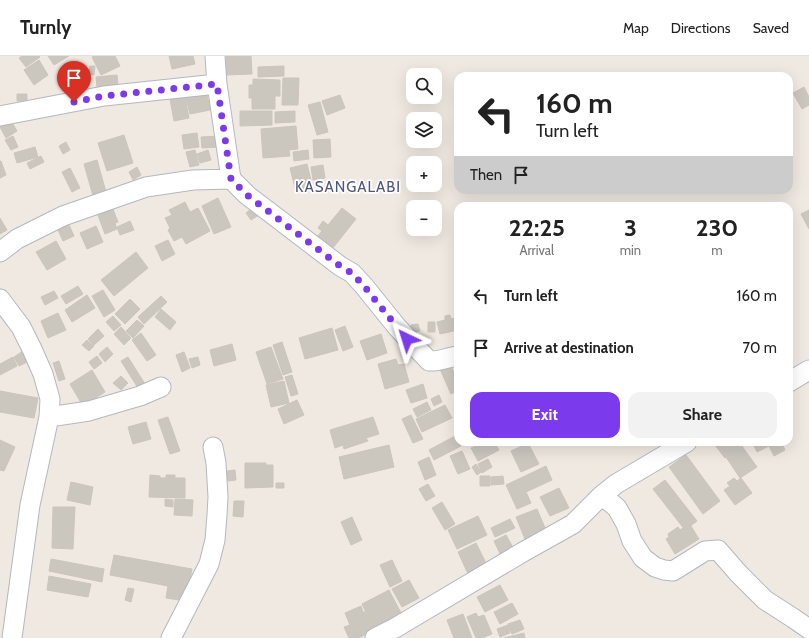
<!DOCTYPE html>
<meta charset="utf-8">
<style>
body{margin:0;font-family:Cabin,sans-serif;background:#f2f2f2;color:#222;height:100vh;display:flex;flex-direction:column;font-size:15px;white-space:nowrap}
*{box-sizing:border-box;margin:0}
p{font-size:13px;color:#767676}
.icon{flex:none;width:22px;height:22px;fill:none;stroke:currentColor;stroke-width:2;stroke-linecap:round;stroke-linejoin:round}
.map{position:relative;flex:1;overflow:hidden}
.side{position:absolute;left:454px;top:146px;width:339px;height:244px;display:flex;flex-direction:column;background:#fff;border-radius:12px;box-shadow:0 4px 16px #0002}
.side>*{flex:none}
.banner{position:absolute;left:454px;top:16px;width:339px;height:122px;border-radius:12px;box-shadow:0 4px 16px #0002;background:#fff;color:#222;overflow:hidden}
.buttons{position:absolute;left:406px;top:12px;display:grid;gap:8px}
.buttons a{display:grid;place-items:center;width:36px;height:36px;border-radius:8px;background:#fff;box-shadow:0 4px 16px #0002;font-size:20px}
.pin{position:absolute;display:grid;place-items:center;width:34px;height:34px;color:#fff;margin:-41px -17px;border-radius:50% 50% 50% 0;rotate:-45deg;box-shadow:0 0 4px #0007}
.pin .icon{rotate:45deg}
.me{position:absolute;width:44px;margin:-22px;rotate:319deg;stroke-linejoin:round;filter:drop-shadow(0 0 3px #0008)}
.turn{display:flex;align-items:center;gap:14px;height:84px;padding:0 16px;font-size:18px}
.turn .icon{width:52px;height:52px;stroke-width:2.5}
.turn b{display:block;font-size:28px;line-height:34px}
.then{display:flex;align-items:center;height:38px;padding:0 16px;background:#0003;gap:8px;font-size:15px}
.eta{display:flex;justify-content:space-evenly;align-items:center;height:68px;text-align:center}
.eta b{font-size:24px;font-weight:700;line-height:28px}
.button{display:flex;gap:8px;margin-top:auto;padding:8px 16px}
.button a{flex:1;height:46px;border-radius:12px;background:#7c3aed;color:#fff;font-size:16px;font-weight:700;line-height:46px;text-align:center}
.button a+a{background:#f2f2f2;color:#222}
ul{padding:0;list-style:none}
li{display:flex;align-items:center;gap:12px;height:52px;padding:0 16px}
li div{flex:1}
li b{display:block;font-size:15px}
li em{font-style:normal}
header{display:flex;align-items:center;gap:24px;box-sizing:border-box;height:56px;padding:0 20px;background:#fff;border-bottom:1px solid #e0e0e0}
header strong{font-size:19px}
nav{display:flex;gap:22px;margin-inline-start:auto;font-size:14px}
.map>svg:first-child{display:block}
.building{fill:#cbc7bf;stroke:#cbc5ba}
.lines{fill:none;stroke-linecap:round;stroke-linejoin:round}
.minor-casing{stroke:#b4b7c1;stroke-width:21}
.minor{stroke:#fff;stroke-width:19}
.route{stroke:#7c3aed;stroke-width:7;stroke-dasharray:0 12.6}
.labels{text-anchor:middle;stroke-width:3.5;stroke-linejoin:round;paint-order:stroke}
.quarter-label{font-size:15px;letter-spacing:1px;fill:#4d5680;stroke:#fff}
</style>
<header>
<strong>Turnly</strong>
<nav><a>Map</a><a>Directions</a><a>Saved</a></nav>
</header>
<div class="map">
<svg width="809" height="582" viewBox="0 0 809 582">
<rect width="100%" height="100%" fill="#efe9e1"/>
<path class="building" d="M22 0H39L40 1 26 11 19 2Z
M48 0H69L54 9Z
M95 0H115L120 10 101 19 92 1Z
M169 0H193L195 8 172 13Z
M226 0H251L252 18 227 19Z
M39 4 48 19 34 29 24 14Z
M90 10H95L94 19 89 18Z
M284 10V20L258 21V11Z
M117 19 118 29 97 31 96 21Z
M81 22 84 30 72 35 69 27Z
M283 22H299L298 49H282Z
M253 23 280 24V40H275V53H252V42H249V29H253Z
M804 31 809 41V49L802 53 793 37Z
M17 38H27V45H17Z
M207 38 210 54 190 58 186 42Z
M340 39 345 52 327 59 322 45Z
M185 41 189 62 174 65 170 43Z
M320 46 328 76 317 79 308 49Z
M240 55H272V69L240 70Z
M295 55V66L275 67V56Z
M11 65 17 75 6 82 0 71Z
M296 70 298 93 289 94 290 100 263 102 261 73Z
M197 77 199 91 184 93 182 79Z
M124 79 133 107 107 115 98 87Z
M13 80 18 91 11 94 5 84Z
M219 80 220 91 202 92 201 81Z
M330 83 331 101 314 102 313 84Z
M66 86 70 94 63 98 59 90Z
M35 91 38 101 17 107 14 97Z
M195 94 199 109 190 111 186 96Z
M208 94 211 104 200 107 197 98Z
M308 94 309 103 294 105 293 96Z
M41 100 44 106 30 113 27 107Z
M97 104 106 136 93 140 84 108Z
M0 105H1L6 119 0 122Z
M307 108 313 132 296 136 290 112Z
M323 109 325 122 313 124 311 111Z
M137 111 141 119 133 124 129 116Z
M70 112 80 132 72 136 62 116Z
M218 142 231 171 214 178 202 150Z
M185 146 190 156 198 152 210 175 186 188 182 181 174 185 168 174 170 172 165 162 172 159 169 154Z
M111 148 118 166 115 167 117 173 105 178 96 154Z
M254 151 259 159 251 164 246 157Z
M342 152 356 163 332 193 317 181 322 175 318 172 323 165 328 169Z
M809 154V173L801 158Z
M0 162 7 174 0 178Z
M130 165 134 174 120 179 117 171Z
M69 169 74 180 63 185 58 174Z
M96 170 103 186 87 193 80 177Z
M168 184 175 198 162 205 155 190Z
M56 185 66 203 47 214 36 196Z
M136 196 148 212 114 240 101 224Z
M78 230 83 238 66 248 61 240Z
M103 234 115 254 104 261 92 240Z
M54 235 58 242 45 249 41 241Z
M87 239 95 252 72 266 65 254Z
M161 240 167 246 144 268 138 261Z
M130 243 140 253 125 268 115 258Z
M161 253 176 266 170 274 155 261Z
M58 257 66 274 48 282 41 265Z
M450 259 451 263 458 261V274L440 278 437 266 445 264V260Z
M113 260 121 269 114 275 106 266Z
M137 264 144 270 133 282 126 275Z
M428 266H435V276H428Z
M418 268 420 275 413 276 411 269Z
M345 270 353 291 343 295 335 274Z
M121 271 131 282 124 289 114 278Z
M332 272 338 294 305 303 299 282Z
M98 273 104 280 94 289 88 283Z
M141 277 156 299 147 305 132 284Z
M381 278 387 297 367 304 360 285Z
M87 284 94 290 89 295 82 289Z
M282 286 292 316 283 319 273 289Z
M232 288 236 304 214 310 210 294Z
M107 291 113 298 105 306 99 298Z
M271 291 283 323 267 328 256 296Z
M23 295 29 305 19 310 14 301Z
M184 296 190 312 182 316 176 299Z
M97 300 102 307 94 313 89 306Z
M13 301 17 310 0 319V308Z
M128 301 145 328 138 332 121 305Z
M198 301 200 309 192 312 189 303Z
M396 303 398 309 404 308 409 326 385 333 378 308Z
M59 305 65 323 59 325 53 307Z
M450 308 458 325V334L451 338 440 313Z
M92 314 105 336 83 350 70 328Z
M292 319 298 338 291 340 285 321Z
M121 320 128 327 121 334 113 327Z
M284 325 289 347 271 351 266 329Z
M423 328 427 342 411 347 406 334Z
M0 335 38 342 34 362 0 356Z
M439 339 442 346 434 350 431 343Z
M297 344 304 359 284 368 278 353Z
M427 346 431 354 417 361 413 353Z
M445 349 452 362 422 376 416 363Z
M411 359 423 383 413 387 402 363Z
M168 361 180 395 170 398 158 364Z
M373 361 379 378 366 382 368 385 344 393 343 389 335 392 330 374Z
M146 366 151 383 133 388 128 371Z
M455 380 461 390 434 404 429 394Z
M0 384 15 391 4 415 0 414Z
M474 386H494L499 394 478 405 471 392 476 390Z
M719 386H739L757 411 740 422 726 401 725 402 715 389Z
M752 386H781L785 394 774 400 769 390 757 396Z
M528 387 539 408 521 416 511 395Z
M389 389 394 411 344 423 339 401Z
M462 395 470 413 458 418 450 400Z
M686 399 720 445 703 458 669 411Z
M429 401 436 419 425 424 418 406Z
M488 403 492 411 482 417 478 408Z
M245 407H266V409H273V431L245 432Z
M476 408 481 416 477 419 472 411Z
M546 410 552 424 526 436 531 447 517 453 506 429Z
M235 414 236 424 228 425 227 415Z
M150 419 160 420V422H166V419H175V422H185V442L149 441Z
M480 420H490V430H480Z
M503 420 504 428 491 429V421Z
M734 422 737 425 741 422 752 437 735 449 724 434 730 430 727 427Z
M665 424 697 465 685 474 653 433Z
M71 426 93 431 90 449 67 444Z
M276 427H284V432H276Z
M428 428 435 440 426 445 419 433Z
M559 432 569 452 550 460 540 441Z
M165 443 173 444V451L165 450Z
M175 443 193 444 192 460 174 459Z
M234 445H244L243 461 233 460Z
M442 446 455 468 445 474 432 452Z
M53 451H75L73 493 52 492Z
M537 453 548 479 527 488 516 461Z
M478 460 487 479 457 493 448 474Z
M352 461 362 484 351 489 341 466Z
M510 463 515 472 495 481 491 472Z
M691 470 699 483 675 498 666 483 669 481 668 478 678 471 680 474 683 472 684 474Z
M506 479 515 495 502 502 494 485Z
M476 487 488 511 469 520 458 496Z
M114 499 192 513 186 545 166 542 168 530 110 519Z
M51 503 104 513 102 526 49 515Z
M392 504 402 525 390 531 380 509Z
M49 520 91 528 88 541 47 534Z
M409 524 419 542 402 551 392 533Z
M500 529 508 544 485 556 477 541Z
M128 532 134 533 131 546 125 544Z
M389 534 401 557 373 571 362 548Z
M512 547 518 558 500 568 494 556Z
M361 550 363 556H365L374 575 358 582H349L344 571 350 569 345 557Z
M476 557 478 561 484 559 492 578 482 582H476L467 561Z
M463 558 472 582H454L447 564Z
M520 564 524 573 512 578 508 568Z
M508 569 510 577 500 581 497 573Z
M524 577 525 582H504Z"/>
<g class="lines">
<g class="minor-casing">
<path id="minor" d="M215 0 217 28 231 123 247 139 340 210 352 217 364 230 397 271 429 305C439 306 448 301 458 300
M0 60 104 40 217 28
M0 196 17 183 63 160 146 131 193 124 231 123
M0 243 21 271 32 293 43 318 50 343 49 361 30 449 12 582
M789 326 809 314
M49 361 89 355 140 340 161 331
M601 440 610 446 617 452 626 468 632 485 643 502 655 511 664 514 673 515 705 495 718 494 738 517 765 544 793 562 809 573
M171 582 209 508 215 484 217 459 218 441 216 407 213 391
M375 582 395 572 523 496 573 468 601 440 616 428 687 386"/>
</g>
<use href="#minor" class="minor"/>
</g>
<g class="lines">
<path class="route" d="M74 46 104 40 217 28 231 123 247 139 340 210 352 217 364 230 397 271 407 283"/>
</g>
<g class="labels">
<g class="quarter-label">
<text x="348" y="136">KASANGALABI</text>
</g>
</g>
</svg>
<div class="buttons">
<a><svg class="icon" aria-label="search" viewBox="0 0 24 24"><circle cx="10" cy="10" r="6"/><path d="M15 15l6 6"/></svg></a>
<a><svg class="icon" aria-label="layers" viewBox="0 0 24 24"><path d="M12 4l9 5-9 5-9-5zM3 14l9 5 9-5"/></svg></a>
<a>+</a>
<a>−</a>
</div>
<div class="pin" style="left:74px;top:46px;background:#d93025"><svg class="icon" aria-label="arrive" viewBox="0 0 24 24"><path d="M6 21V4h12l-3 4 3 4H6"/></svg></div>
<svg class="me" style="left:407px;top:283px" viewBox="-20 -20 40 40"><path d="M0-17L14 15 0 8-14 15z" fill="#7c3aed" stroke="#fff" stroke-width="4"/></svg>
<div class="banner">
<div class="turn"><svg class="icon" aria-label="left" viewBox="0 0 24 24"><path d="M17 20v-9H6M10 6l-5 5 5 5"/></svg><div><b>160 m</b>Turn left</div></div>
<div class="then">Then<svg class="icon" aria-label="arrive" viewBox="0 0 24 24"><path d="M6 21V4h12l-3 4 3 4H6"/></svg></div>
</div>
<section class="side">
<div class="eta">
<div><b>22:25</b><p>Arrival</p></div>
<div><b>3</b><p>min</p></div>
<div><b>230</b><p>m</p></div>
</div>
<ul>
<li><svg class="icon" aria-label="left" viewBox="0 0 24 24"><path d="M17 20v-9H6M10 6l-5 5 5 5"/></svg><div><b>Turn left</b></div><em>160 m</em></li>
<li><svg class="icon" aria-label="arrive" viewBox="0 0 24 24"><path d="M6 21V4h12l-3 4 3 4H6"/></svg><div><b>Arrive at destination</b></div><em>70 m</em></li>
</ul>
<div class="button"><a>Exit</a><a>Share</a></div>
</section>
</div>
